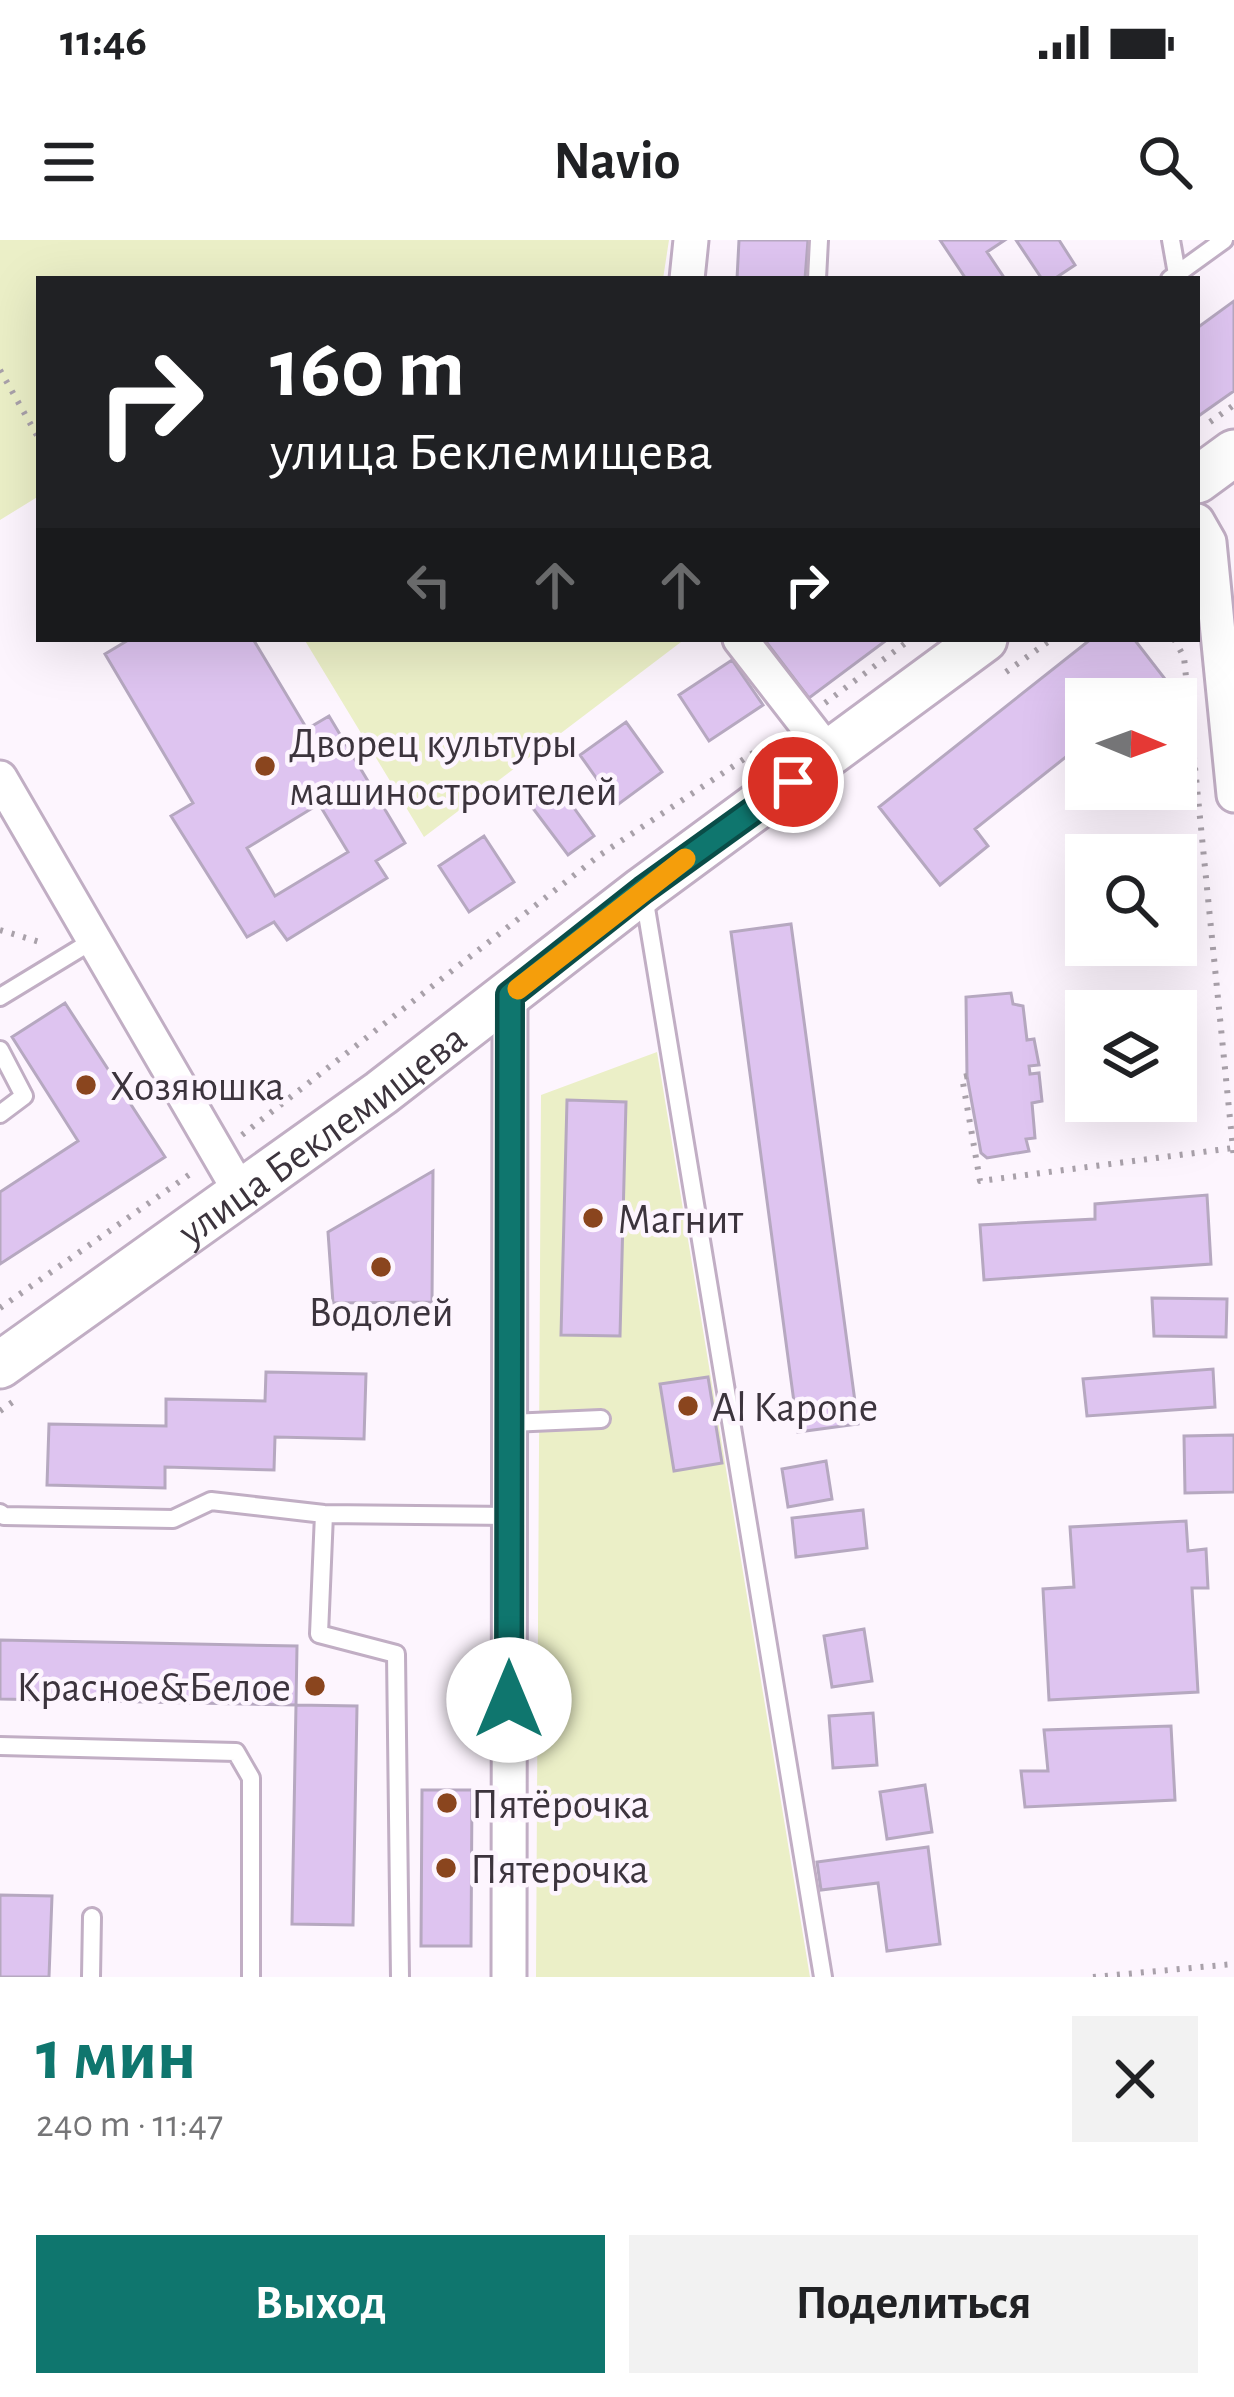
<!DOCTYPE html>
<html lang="ru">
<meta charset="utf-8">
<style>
body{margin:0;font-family:"Alegreya Sans",sans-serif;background:#f2f2f2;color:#202124;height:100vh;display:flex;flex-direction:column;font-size:45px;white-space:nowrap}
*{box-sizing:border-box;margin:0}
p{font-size:39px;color:#757577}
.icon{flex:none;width:66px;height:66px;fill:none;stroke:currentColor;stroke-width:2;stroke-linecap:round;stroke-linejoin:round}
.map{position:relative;height:1737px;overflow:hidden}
.sheet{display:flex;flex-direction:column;background:#fff;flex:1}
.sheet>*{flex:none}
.guide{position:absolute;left:36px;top:36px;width:1164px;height:366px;border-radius:0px;box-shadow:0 12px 48px #0002;background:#202124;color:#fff;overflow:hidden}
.needle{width:78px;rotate:91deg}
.fabs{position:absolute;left:1065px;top:438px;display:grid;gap:24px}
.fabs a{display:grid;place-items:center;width:132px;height:132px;border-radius:0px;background:#fff;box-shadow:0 12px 48px #0002;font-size:60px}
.pin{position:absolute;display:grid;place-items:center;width:102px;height:102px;color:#fff;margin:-51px;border:6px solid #fff;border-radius:50%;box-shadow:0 3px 12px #0007}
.me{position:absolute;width:132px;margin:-66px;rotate:0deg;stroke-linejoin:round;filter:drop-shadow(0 0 9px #0008)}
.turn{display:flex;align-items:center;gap:42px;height:252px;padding:0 36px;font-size:54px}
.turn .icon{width:156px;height:156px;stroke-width:2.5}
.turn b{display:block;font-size:84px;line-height:102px}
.lanes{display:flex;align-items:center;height:114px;padding:0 36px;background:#0003;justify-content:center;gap:60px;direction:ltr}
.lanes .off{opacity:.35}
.round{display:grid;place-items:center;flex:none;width:126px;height:126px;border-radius:0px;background:#f2f2f2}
.summary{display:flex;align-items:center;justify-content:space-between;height:204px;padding:0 36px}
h1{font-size:72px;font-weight:700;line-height:90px;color:#0f766e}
.cta{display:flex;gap:24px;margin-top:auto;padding:24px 36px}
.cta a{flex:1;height:138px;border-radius:0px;background:#0f766e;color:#fff;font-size:48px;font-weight:700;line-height:138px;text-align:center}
.cta a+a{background:#f2f2f2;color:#202124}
.status{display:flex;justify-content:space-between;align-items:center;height:84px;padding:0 60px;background:#fff;direction:ltr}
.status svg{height:33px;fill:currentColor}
header{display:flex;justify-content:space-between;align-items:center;height:156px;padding:0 36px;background:#fff;font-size:54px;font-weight:700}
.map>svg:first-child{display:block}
.green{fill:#ebefc7}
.building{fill:#dec4f0;stroke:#b6a8c0;stroke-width:3;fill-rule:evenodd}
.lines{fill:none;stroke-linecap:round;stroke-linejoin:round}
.service-casing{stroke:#c1aec4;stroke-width:22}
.minor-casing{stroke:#c1aec4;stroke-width:39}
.secondary-casing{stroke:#c1aec4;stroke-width:51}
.path{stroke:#a9a1aa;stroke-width:6;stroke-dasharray:3 9;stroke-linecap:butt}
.service{stroke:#fff;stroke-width:16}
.minor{stroke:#fff;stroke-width:33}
.secondary{stroke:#fff;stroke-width:45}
.route-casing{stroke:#0a4d48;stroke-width:30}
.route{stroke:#0f766e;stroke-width:21}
.slow{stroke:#f59e0b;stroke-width:21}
.poi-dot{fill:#8a451e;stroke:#fdf5fe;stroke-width:4.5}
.labels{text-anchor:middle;stroke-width:9;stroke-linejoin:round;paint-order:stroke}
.poi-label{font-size:42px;fill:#3c343d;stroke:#fdf5fe;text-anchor:start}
.street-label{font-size:42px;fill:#3c343d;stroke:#fdf5fe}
</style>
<div class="status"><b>11:46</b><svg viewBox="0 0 49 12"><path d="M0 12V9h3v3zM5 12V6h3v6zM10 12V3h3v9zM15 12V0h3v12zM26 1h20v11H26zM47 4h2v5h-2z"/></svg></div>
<header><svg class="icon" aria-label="menu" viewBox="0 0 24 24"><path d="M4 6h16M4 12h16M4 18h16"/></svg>Navio<svg class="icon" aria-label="search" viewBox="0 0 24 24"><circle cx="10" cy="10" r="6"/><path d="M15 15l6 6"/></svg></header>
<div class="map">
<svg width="1234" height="1737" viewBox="0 0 1234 1737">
<rect width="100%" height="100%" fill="#fdf5fe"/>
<path class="green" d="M0 0H669L663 39H39V256L0 280Z
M304 399H685L424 597Z
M657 812 810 1737H536L541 855Z"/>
<path class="building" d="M739 0H808L805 39H737Z
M940 0H1005L987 12 1005 39H966Z
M1016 0H1059L1075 25 1054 39H1042Z
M1234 61V151L1197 177V88Z
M130 399H253L307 489 329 476 405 603 376 621 387 638 287 700 274 682 247 697 171 576 193 563 105 414ZM319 564 348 612 275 656 247 608Z
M764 399H888L809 458Z
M1091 399H1134L1179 457 1086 459V501L975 589 988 606 940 645 879 567Z
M732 420 763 465 709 501 679 455Z
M626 482 662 532 616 566 580 515Z
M559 547 594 596 568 615 532 567Z
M484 596 514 642 469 672 439 626Z
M791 684 858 1184 798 1192 731 692Z
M1011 753 1013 764 1023 766 1027 800 1034 799 1039 825 1029 826 1030 834 1039 833 1042 861 1032 863 1035 898 1026 899 1029 911 987 918 981 913 967 836 966 757Z
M65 763 165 917 0 1024V952L78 901 12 797Z
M567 860 626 862 620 1096 561 1095Z
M433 931 432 1062 333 1063 328 992Z
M1207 955 1211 1024 984 1040 980 985 1095 979V964Z
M1152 1058 1227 1059 1226 1097 1154 1096Z
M1213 1129 1215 1167 1087 1176 1083 1139Z
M266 1132 366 1134 364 1199 275 1197 274 1230 165 1227V1248L47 1245 49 1184 166 1186V1159L265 1161Z
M708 1137 722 1223 674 1231 660 1144Z
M1234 1195V1252L1185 1253 1184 1196Z
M826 1221 832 1259 788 1267 782 1229Z
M863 1270 867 1308 796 1317 792 1278Z
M1186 1281 1188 1311 1206 1309 1208 1348H1192L1198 1452 1049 1460 1043 1349 1074 1347 1070 1287Z
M864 1389 872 1441 832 1447 824 1396Z
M0 1400 297 1406 296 1465 0 1459Z
M296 1465 357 1466 353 1685 292 1684Z
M873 1473 877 1525 833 1528 829 1476Z
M1171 1486 1175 1560 1025 1567 1021 1531H1048L1044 1490Z
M925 1545 932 1592 887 1599 880 1552Z
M422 1550H472L471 1706H421Z
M928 1607 940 1704 887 1711 878 1643 821 1650 817 1622Z
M0 1655 52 1656 49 1737H0Z"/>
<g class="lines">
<g class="service-casing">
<path id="service" d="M1171 0 1177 34
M817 39 819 0
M1170 39 1224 0
M644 656 823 1737
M0 757 92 701
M0 810 24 856 0 874
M510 1183 601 1179
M0 1273 4 1276 173 1279 211 1261 324 1274 510 1276
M324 1274 319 1394 396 1414 400 1737
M0 1506 236 1512 251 1538V1737
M91 1737 92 1677"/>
</g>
<g class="minor-casing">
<path id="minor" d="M687 39 691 0
M1197 281 1209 302 1234 555
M740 399 830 515
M0 538 241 953
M509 1737 510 755"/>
</g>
<g class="secondary-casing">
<g id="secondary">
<path d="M1197 240 1234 213"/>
<path id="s1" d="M0 1125 381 853 643 650 984 399"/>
</g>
</g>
<path class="path" d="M0 130 39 199
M1210 182 1234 165
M1174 399 1184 417 1234 919
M1006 432 1052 399
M825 463 911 399
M0 690 43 703
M967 836 962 837 980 941 1233 908
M242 895 600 615 780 495
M0 1068 193 932
M0 1171 14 1161
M1093 1737 1234 1724"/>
<use href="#service" class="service"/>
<use href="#minor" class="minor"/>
<use href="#secondary" class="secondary"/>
</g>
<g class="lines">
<g class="route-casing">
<path id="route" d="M509 1460 510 755 643 650 793 542"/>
</g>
<use href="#route" class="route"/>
<path class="slow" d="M518 749 685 619"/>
</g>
<g class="poi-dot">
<circle cx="265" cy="526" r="12"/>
<circle cx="86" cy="845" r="12"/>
<circle cx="593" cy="978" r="12"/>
<circle cx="381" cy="1027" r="12"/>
<circle cx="688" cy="1166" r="12"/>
<circle cx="315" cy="1446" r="12"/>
<circle cx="447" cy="1563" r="12"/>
<circle cx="446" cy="1628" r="12"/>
</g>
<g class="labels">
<g class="poi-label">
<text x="289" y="517">Дворец культуры<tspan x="289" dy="48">машиностроителей</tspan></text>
<text x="110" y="860">Хозяюшка</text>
<text x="617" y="993">Магнит</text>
<text x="381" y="1086" text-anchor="middle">Водолей</text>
<text x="712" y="1181">Al Kapone</text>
<text x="291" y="1461" text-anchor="end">Красное&amp;Белое</text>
<text x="471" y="1578">Пятёрочка</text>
<text x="470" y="1643">Пятерочка</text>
</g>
<g class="street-label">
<text dy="15" stroke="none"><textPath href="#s1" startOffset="396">улица Беклемищева</textPath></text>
</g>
</g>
</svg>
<div class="fabs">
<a><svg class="needle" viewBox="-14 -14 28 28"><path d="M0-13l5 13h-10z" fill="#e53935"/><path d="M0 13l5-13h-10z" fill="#757577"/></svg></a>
<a><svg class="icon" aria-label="search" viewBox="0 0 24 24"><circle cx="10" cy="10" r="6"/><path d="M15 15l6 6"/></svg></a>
<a><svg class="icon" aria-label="layers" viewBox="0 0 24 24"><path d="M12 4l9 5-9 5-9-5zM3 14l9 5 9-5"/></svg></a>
</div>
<div class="pin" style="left:793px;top:542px;background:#d93025"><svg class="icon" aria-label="arrive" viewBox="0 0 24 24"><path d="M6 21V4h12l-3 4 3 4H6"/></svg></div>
<svg class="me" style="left:509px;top:1460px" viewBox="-20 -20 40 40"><circle r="19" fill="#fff"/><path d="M0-13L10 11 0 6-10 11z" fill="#0f766e"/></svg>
<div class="guide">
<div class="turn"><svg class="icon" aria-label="right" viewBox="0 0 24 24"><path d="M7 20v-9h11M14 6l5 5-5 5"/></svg><div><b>160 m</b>улица Беклемищева</div></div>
<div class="lanes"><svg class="icon off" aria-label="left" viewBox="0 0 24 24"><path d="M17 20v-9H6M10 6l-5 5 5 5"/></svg><svg class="icon off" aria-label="ahead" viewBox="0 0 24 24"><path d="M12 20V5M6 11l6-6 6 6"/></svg><svg class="icon off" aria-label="ahead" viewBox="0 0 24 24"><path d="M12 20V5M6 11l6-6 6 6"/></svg><svg class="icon" aria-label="right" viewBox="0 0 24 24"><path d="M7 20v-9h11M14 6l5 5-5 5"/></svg></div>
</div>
</div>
<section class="sheet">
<div class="summary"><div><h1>1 мин</h1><p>240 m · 11:47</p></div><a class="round"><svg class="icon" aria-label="close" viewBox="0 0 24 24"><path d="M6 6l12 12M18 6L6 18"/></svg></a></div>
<div class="cta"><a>Выход</a><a>Поделиться</a></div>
</section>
